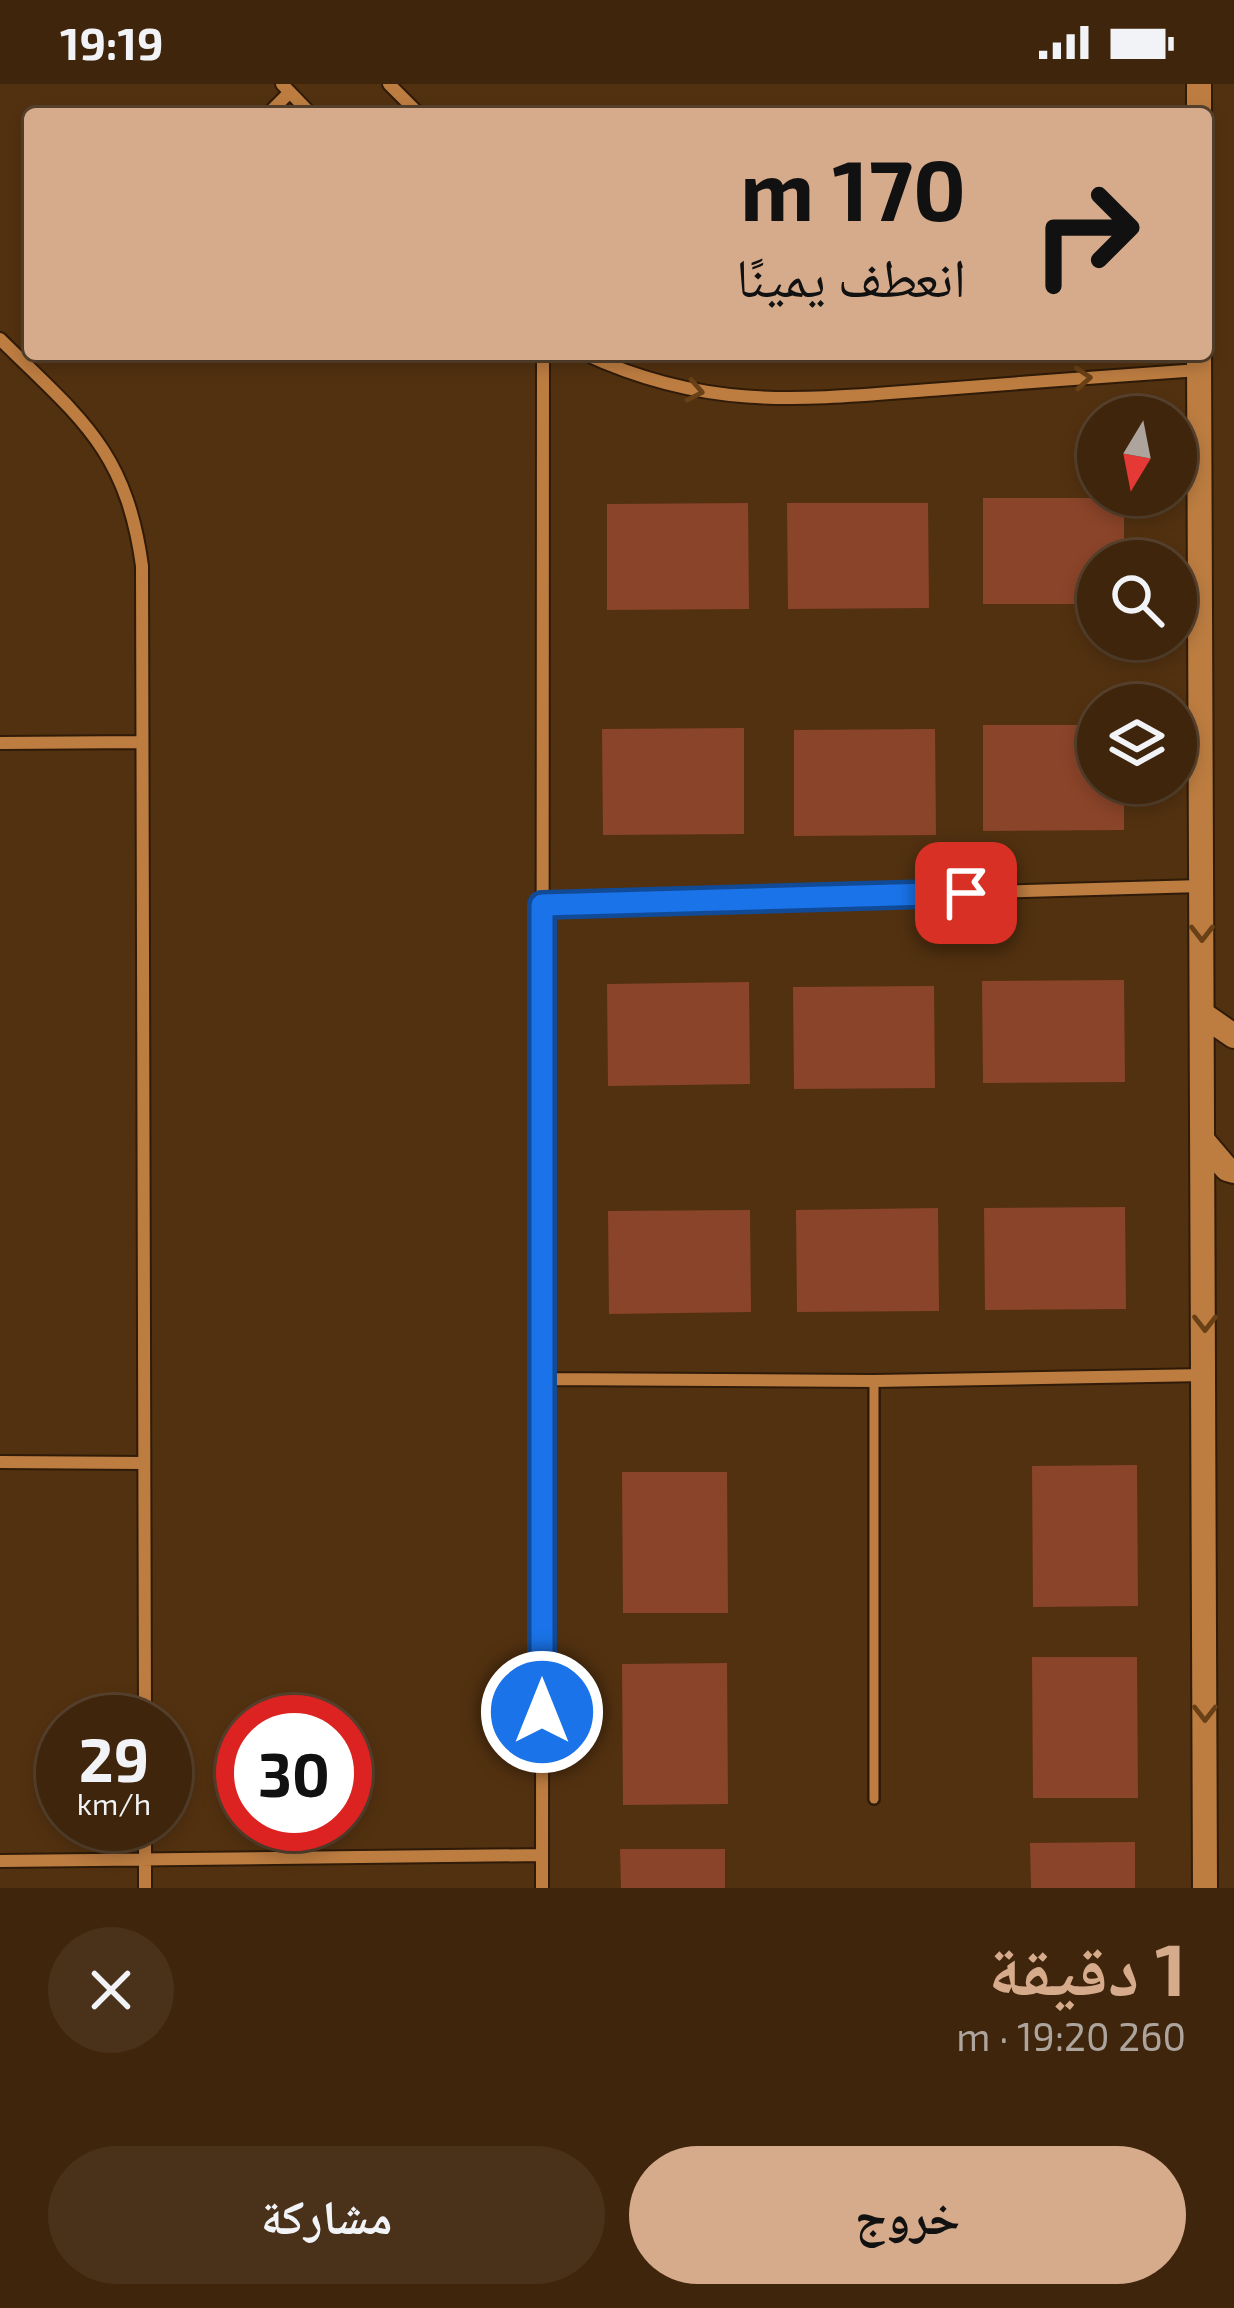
<!DOCTYPE html>
<html lang="ar">
<meta charset="utf-8">
<style>
body{margin:0;font-family:"Exo 2","Noto Naskh Arabic",sans-serif;background:#49311a;color:#f1f3f6;direction:rtl;height:100vh;display:flex;flex-direction:column;font-size:45px;white-space:nowrap}
*{box-sizing:border-box;margin:0}
p{font-size:39px;color:#ada59d}
.icon{flex:none;width:66px;height:66px;fill:none;stroke:currentColor;stroke-width:2;stroke-linecap:round;stroke-linejoin:round}
.map{position:relative;height:1804px;overflow:hidden;direction:ltr}
.drawer{display:flex;flex-direction:column;background:#3e250c;flex:1}
.drawer>*{flex:none}
.hud{position:absolute;left:24px;top:24px;width:1188px;height:252px;border-radius:12px;box-shadow:0 6px 18px #0003,0 0 0 3px #57422d;direction:rtl;background:#d6ab8b;color:#111;overflow:hidden}
.needle{width:78px;rotate:190deg}
.tools{position:absolute;left:1077px;top:312px;display:grid;gap:24px}
.tools a{display:grid;place-items:center;width:120px;height:120px;border-radius:50%;background:#3e250c;box-shadow:0 6px 18px #0003,0 0 0 3px #57422d;font-size:60px}
.speed{position:absolute;left:36px;top:1611px;display:flex;gap:24px;font-size:60px;font-weight:700;text-align:center}
.speed>*{display:grid;place-content:center;width:156px;height:156px;border-radius:50%;background:#3e250c;box-shadow:0 6px 18px #0003,0 0 0 3px #57422d;line-height:1}
.speed small{font-size:30px;font-weight:400}
.speed .limit{border:18px solid #d22;background:#fff;color:#111}
.pin{position:absolute;display:grid;place-items:center;width:102px;height:102px;color:#fff;margin:-51px;border-radius:24px;box-shadow:0 6px 18px #0006}
.me{position:absolute;width:132px;margin:-66px;rotate:0deg;stroke-linejoin:round;filter:drop-shadow(0 0 9px #0008)}
.turn{display:flex;align-items:center;gap:42px;height:252px;padding:0 48px;font-size:54px}
.turn .icon{width:156px;height:156px;stroke-width:2.5}
.turn b{display:block;font-size:84px;line-height:102px}
.round{display:grid;place-items:center;flex:none;width:126px;height:126px;border-radius:63px;background:#49311a}
.headline{display:flex;align-items:center;justify-content:space-between;height:204px;padding:0 48px}
h1{font-size:72px;font-weight:700;line-height:90px;color:#d6ab8b}
.cta{display:flex;gap:24px;margin-top:auto;padding:24px 48px}
.cta a{flex:1;height:138px;border-radius:72px;background:#d6ab8b;color:#111;font-size:48px;font-weight:700;line-height:138px;text-align:center}
.cta a+a{background:#49311a;color:#f1f3f6}
.status{display:flex;justify-content:space-between;align-items:center;height:84px;padding:0 60px;background:#3e250c;direction:ltr}
.status svg{height:33px;fill:currentColor}
.map>svg:first-child{display:block}
.building{fill:#8a4429}
.lines{fill:none;stroke-linecap:round;stroke-linejoin:round}
.lane-casing{stroke:#2f1b08;stroke-width:14}
.street-casing{stroke:#2f1b08;stroke-width:16}
.secondary-casing{stroke:#2f1b08;stroke-width:28}
.lane{stroke:#bd7d41;stroke-width:9}
.street{stroke:#bd7d41;stroke-width:12}
.secondary{stroke:#bd7d41;stroke-width:24}
.oneway{stroke:#6a4016}
.route-casing{stroke:#114b97;stroke-width:30}
.route{stroke:#1a73e8;stroke-width:21}
</style>
<div class="status"><b>19:19</b><svg viewBox="0 0 49 12"><path d="M0 12V9h3v3zM5 12V6h3v6zM10 12V3h3v9zM15 12V0h3v12zM26 1h20v11H26zM47 4h2v5h-2z"/></svg></div>
<div class="map">
<svg width="1234" height="1804" viewBox="0 0 1234 1804">
<rect width="100%" height="100%" fill="#523110"/>
<path class="building" d="M983 414H1124V477H1098V520H983Z
M748 419 749 525 607 526V420Z
M787 419H928L929 524 788 525Z
M983 641H1098V699H1124V746L983 747Z
M744 644V750L603 751 602 645Z
M935 645 936 751 794 752V646Z
M1124 896 1125 998 983 999 982 897Z
M749 898 750 1000 608 1002 607 900Z
M934 902 935 1004 794 1005 793 903Z
M1125 1123 1126 1225 985 1226 984 1124Z
M938 1124 939 1227 797 1228 796 1126Z
M750 1126 751 1228 609 1230 608 1127Z
M1137 1381 1138 1522 1033 1523 1032 1382Z
M622 1388H727L728 1529H623Z
M1032 1573H1137L1138 1714H1033Z
M727 1579 728 1720 623 1721 622 1580Z
M1135 1758V1804H1031L1030 1759Z
M620 1765H725V1804H621Z"/>
<g class="lines">
<g class="lane-casing">
<path id="lane" d="M874 1715V1297"/>
</g>
<g class="street-casing">
<path id="street" d="M282 0 311 30
M389 0 419 30
M268 30 290 8
M0 255C80 334 126 365 142 482L145 1638
M585 270C712 329 809 315 943 305 1028 298 1114 292 1199 286
M0 659 142 658
M542 821 1201 802
M542 1295 874 1297 1205 1291
M0 1378 144 1379
M145 1740V1804
M0 1777 542 1771
M542 1804 543 270"/>
</g>
<g class="secondary-casing">
<path id="secondary" d="M1199 30V0
M1199 270 1205 1804
M1202 930 1234 952
M1204 1058 1227 1085 1234 1087"/>
</g>
<use href="#lane" class="lane"/>
<use href="#street" class="street"/>
<use href="#secondary" class="secondary"/>
</g>
<defs><path id="oneway-chevron" d="M-2-3.5L2.5 0L-2 3.5" fill="none" stroke-width="1.6" stroke-linecap="round" stroke-linejoin="round" transform="scale(3)"/></defs>
<g class="oneway">
<use href="#oneway-chevron" transform="translate(1083 294) rotate(-4)"/>
<use href="#oneway-chevron" transform="translate(695 307) rotate(11)"/>
<use href="#oneway-chevron" transform="translate(1202 849) rotate(90)"/>
<use href="#oneway-chevron" transform="translate(1205 1239) rotate(90)"/>
<use href="#oneway-chevron" transform="translate(1205 1629) rotate(90)"/>
</g>
<g class="lines">
<g class="route-casing">
<path id="route" d="M542 1628V821L966 809"/>
</g>
<use href="#route" class="route"/>
</g>
</svg>
<div class="tools">
<a><svg class="needle" viewBox="-14 -14 28 28"><path d="M0-13l5 13h-10z" fill="#e53935"/><path d="M0 13l5-13h-10z" fill="#ada59d"/></svg></a>
<a><svg class="icon" aria-label="search" viewBox="0 0 24 24"><circle cx="10" cy="10" r="6"/><path d="M15 15l6 6"/></svg></a>
<a><svg class="icon" aria-label="layers" viewBox="0 0 24 24"><path d="M12 4l9 5-9 5-9-5zM3 14l9 5 9-5"/></svg></a>
</div>
<div class="speed"><div>29<small>km/h</small></div><div class="limit">30</div></div>
<div class="pin" style="left:966px;top:809px;background:#d93025"><svg class="icon" aria-label="arrive" viewBox="0 0 24 24"><path d="M6 21V4h12l-3 4 3 4H6"/></svg></div>
<svg class="me" style="left:542px;top:1628px" viewBox="-20 -20 40 40"><circle r="17" fill="#1a73e8" stroke="#fff" stroke-width="3"/><path d="M0-11L8 9 0 5-8 9z" fill="#fff"/></svg>
<div class="hud">
<div class="turn"><svg class="icon" aria-label="right" viewBox="0 0 24 24"><path d="M7 20v-9h11M14 6l5 5-5 5"/></svg><div><b>170 m</b>انعطف يمينًا</div></div>
</div>
</div>
<section class="drawer">
<div class="headline"><div><h1>1 دقيقة</h1><p>260 m · 19:20</p></div><a class="round"><svg class="icon" aria-label="close" viewBox="0 0 24 24"><path d="M6 6l12 12M18 6L6 18"/></svg></a></div>
<div class="cta"><a>خروج</a><a>مشاركة</a></div>
</section>
